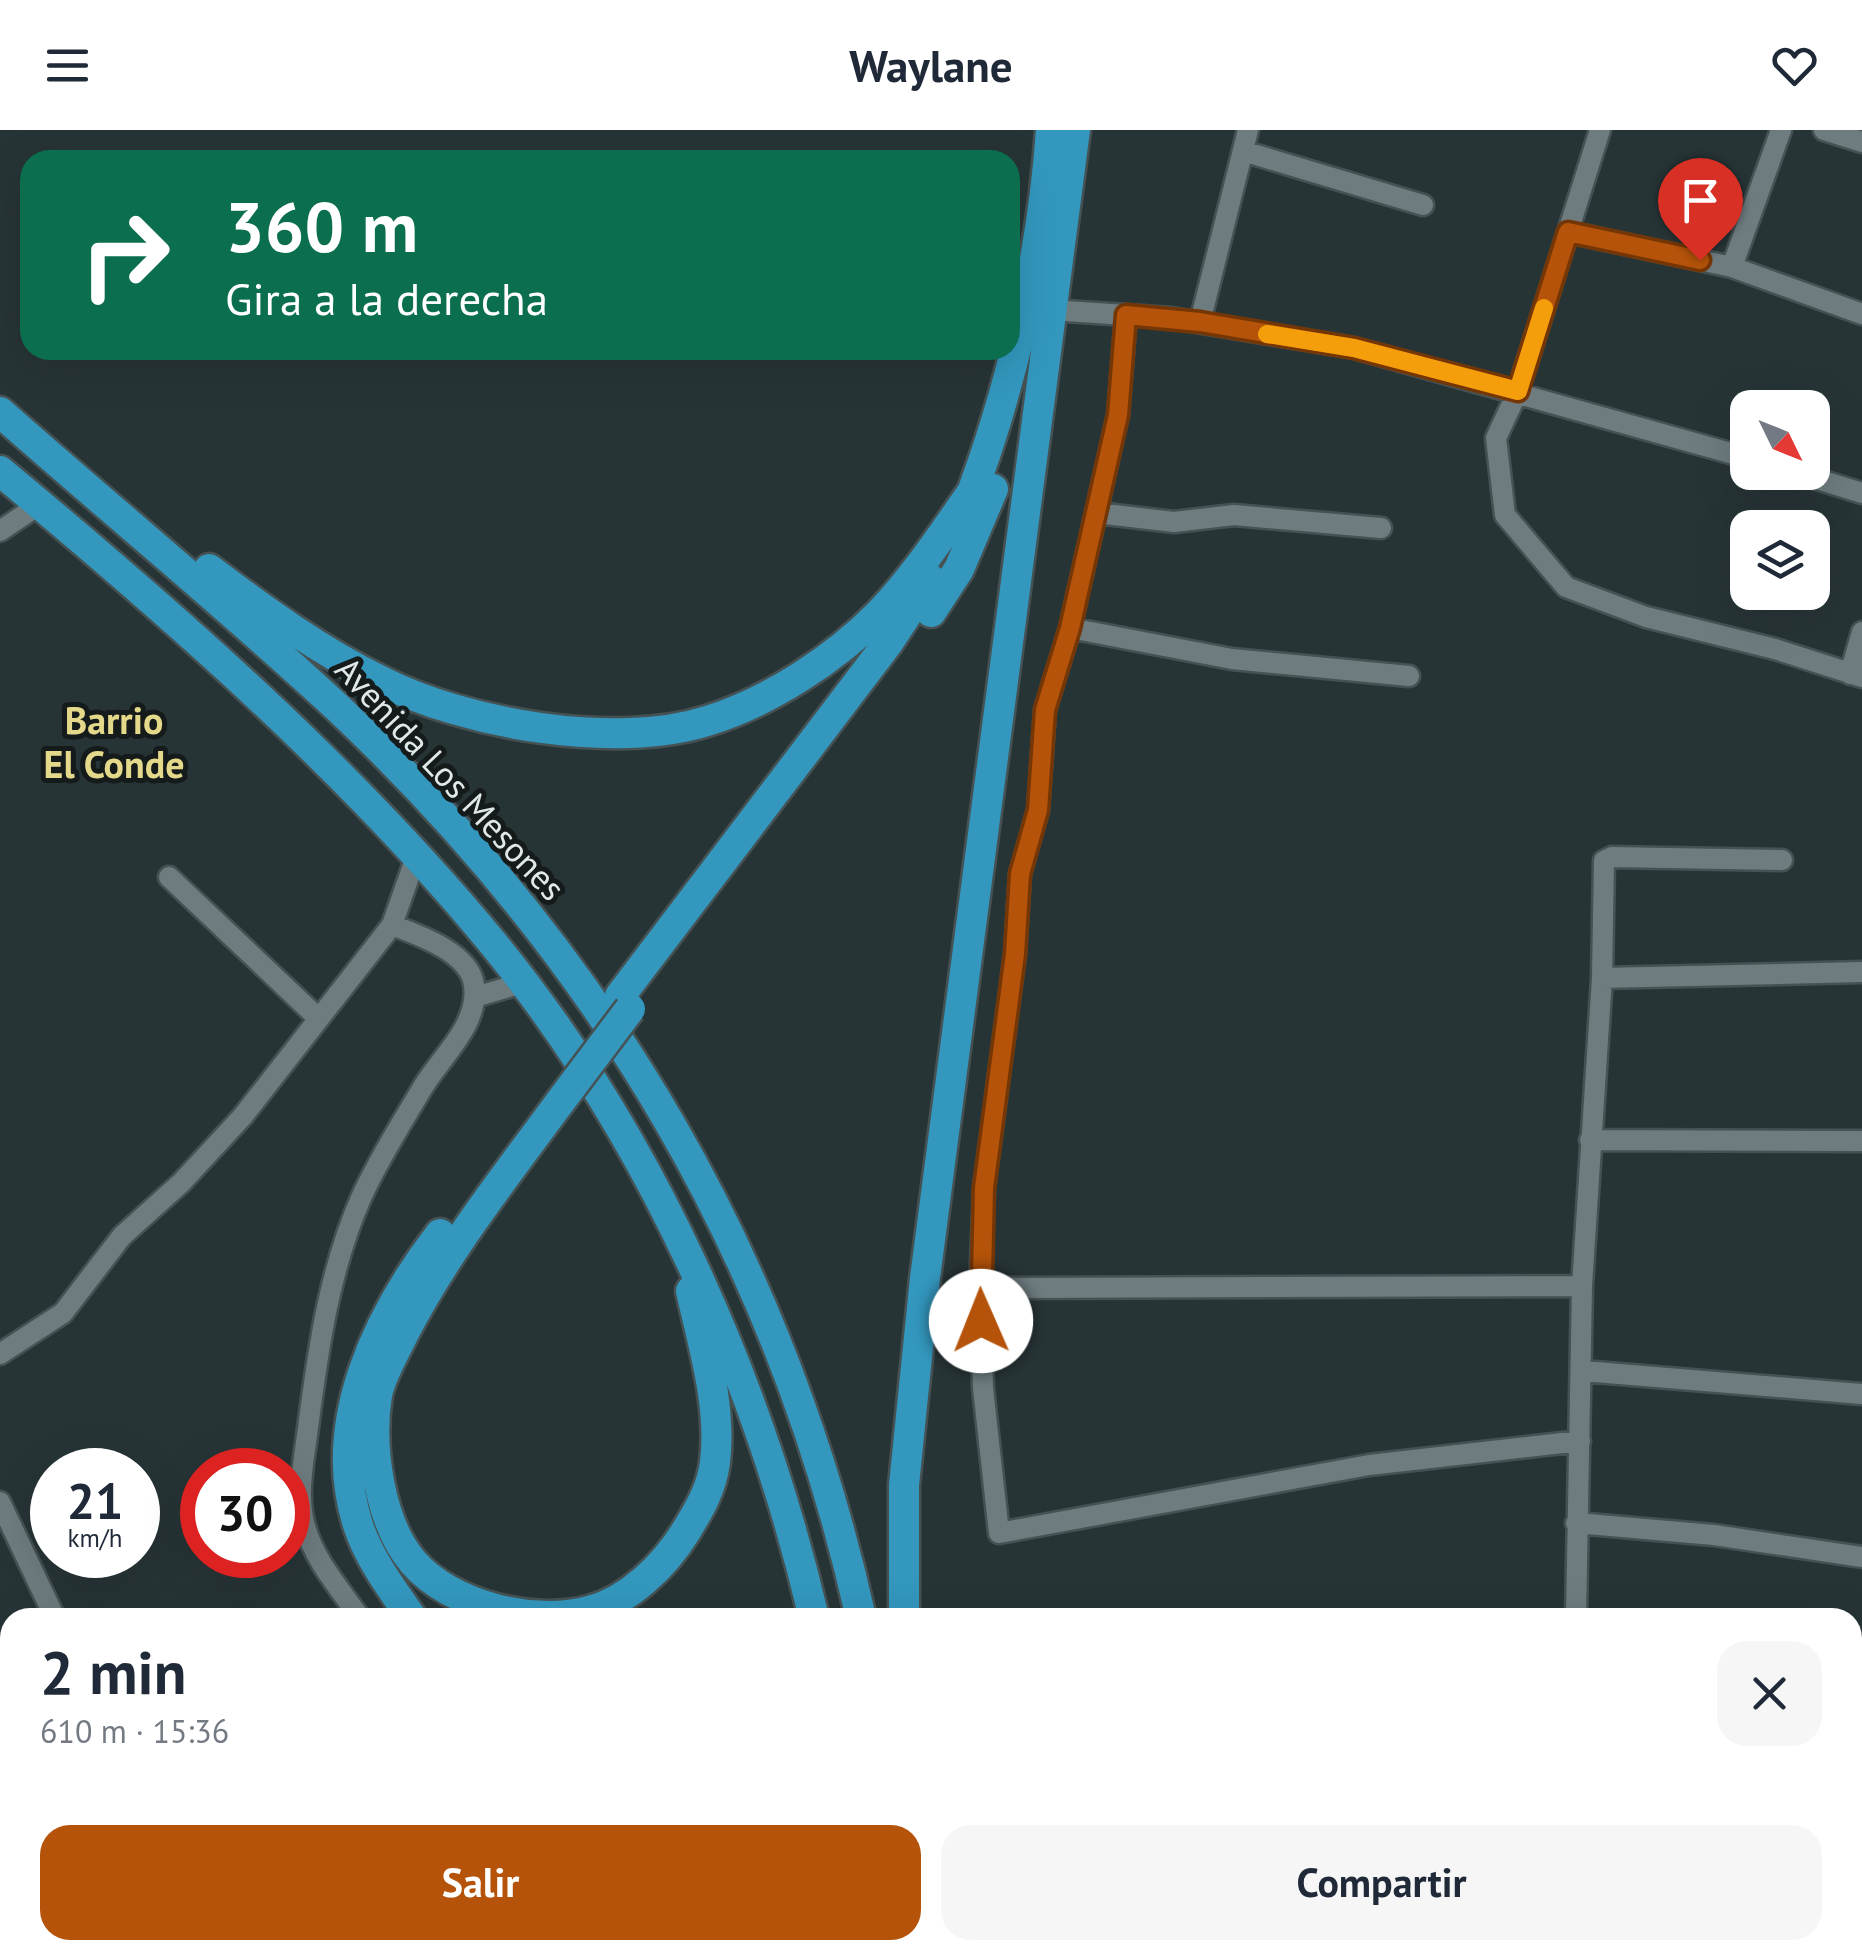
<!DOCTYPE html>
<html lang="es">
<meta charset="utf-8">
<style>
body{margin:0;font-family:"PT Sans",sans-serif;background:#f6f6f7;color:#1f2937;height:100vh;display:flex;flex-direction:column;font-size:38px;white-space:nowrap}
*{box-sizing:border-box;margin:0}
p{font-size:32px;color:#747a83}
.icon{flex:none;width:55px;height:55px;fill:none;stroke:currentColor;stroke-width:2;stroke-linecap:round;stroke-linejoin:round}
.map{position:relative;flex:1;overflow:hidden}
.sheet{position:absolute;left:0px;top:1478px;width:1862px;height:352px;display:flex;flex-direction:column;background:#fff;border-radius:30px 30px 0 0;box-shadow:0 10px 40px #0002}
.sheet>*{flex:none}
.banner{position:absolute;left:20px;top:20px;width:1000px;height:210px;border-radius:30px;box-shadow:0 10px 40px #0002;background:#0b6e4f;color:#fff;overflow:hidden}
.needle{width:65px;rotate:133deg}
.buttons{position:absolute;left:1730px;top:260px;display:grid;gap:20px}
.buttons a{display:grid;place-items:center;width:100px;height:100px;border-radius:20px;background:#fff;box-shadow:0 10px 40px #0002;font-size:50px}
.speed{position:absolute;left:30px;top:1318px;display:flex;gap:20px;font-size:50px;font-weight:700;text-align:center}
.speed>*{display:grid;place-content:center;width:130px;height:130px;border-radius:50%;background:#fff;box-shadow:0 10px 40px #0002;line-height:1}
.speed small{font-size:25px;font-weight:400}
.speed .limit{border:15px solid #d22;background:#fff;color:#111}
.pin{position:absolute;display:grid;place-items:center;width:85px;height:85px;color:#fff;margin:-102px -42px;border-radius:50% 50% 50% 0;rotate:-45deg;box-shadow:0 0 10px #0007}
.pin .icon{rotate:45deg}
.me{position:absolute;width:110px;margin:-55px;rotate:359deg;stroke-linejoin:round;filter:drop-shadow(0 0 8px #0008)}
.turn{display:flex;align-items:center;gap:35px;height:210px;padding:0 40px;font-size:45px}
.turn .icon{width:130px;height:130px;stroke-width:2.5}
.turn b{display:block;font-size:70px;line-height:85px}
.round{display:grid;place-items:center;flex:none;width:105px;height:105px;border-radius:30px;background:#f6f6f7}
.headline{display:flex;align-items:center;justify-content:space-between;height:170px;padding:0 40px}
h1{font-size:60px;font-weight:700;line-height:75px}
.cta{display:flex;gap:20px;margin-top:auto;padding:20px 40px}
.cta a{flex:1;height:115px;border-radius:30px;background:#b45309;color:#fff;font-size:40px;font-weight:700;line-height:115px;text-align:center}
.cta a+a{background:#f6f6f7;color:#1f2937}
header{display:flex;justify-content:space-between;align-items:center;height:130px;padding:0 40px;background:#fff;font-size:45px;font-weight:700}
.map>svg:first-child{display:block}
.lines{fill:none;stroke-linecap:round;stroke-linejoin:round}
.minor-casing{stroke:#455153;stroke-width:25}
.trunk-casing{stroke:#455153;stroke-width:35}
.minor{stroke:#6e7c7f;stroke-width:20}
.trunk{stroke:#3397be;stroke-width:30}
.trunk-bridge-casing{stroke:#455153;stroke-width:35;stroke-linecap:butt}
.trunk-bridge{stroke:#3397be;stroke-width:30}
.route-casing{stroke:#753606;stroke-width:25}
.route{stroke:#b45309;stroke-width:18}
.slow{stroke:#f59e0b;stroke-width:18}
.labels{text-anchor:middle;stroke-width:10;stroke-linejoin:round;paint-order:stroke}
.street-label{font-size:35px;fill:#e0e8e9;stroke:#151a1b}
.neighbourhood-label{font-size:38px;font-weight:bold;fill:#e4d98a;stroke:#151a1b}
</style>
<header><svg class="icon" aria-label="menu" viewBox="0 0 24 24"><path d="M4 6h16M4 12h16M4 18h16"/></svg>Waylane<svg class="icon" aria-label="heart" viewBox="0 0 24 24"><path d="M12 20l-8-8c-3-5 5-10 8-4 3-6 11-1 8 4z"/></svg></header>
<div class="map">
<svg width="1862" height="1828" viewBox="0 0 1862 1828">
<rect width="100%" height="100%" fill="#273436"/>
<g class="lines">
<g class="minor-casing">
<path id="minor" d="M1600 0 1518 261 1496 308 1505 385 1566 457 1646 487 1775 519 1862 547
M1824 0 1862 12
M1243 21 1423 75
M1568 102 1732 137 1862 184
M1732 137 1781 0
M1050 180 1172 188 1354 218 1748 328
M1126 185 1118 285 1070 498 1045 580 1038 680 1020 744 1015 824 984 1058 980 1158 983 1258 999 1403 1369 1335 1580 1311
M1200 192 1248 0
M1794 342 1862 363
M1097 383 1174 392 1234 385 1381 398
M0 401 40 374
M1070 498 1232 529 1409 546
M1850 544 1862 502
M169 747 317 887
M1602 848 1862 842
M475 867 522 853
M1590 1010 1862 1011
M980 1158 1582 1156
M0 1224 63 1183 122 1106 181 1053 243 986 392 795 416 727
M1583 1241 1862 1264
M0 1372 55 1488
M1576 1393 1714 1405 1862 1427
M360 1488C340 1459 314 1430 305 1396 296 1364 304 1330 308 1298 318 1220 329 1141 361 1068 377 1032 400 996 420 962 438 929 480 896 474 855 470 823 419 805 392 795
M1576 1488 1582 1156 1602 848 1604 731 1612 727 1782 730
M1852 1688 1862 1689
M213 1820 217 1828
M749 1820 756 1828
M1587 1820 1589 1828
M1739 1820 1744 1828"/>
</g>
<g class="trunk-casing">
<path id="trunk" d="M0 282C112 381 228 476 338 578 605 830 781 1129 861 1488
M0 341C173 485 354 643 496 817 651 1008 758 1249 814 1488
M965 381C1011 262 1042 128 1051 0
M209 439C263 480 320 521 381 551 465 594 616 620 707 591 769 572 835 529 880 483 915 446 943 404 972 362
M931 482 959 439 993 359
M620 866 888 513 930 449
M560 972C505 1047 447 1120 404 1203 395 1222 381 1245 377 1265 369 1316 379 1392 413 1432 451 1476 534 1496 589 1481 629 1471 665 1435 686 1401 699 1380 712 1358 715 1332 722 1276 703 1215 691 1161
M412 1488C392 1459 369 1429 358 1395 325 1293 378 1185 440 1104
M904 1488V1355L925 1148 1075 0
M811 1820 817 1828
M874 1820 876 1828
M926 1820 927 1828"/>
</g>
<use href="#minor" class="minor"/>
<use href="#trunk" class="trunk"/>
<g class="trunk-bridge-casing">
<path id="trunk-bridge" d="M560 972 630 879"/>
</g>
<use href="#trunk-bridge" class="trunk-bridge"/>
</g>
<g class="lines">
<g class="route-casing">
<path id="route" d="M981 1191 984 1058 1015 824 1020 744 1038 680 1045 580 1070 498 1118 285 1126 185 1200 192 1354 218 1518 261 1568 102 1700 130"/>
</g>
<use href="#route" class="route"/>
<path class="slow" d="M1267 204 1354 218 1518 261 1544 178"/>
</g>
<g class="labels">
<g class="street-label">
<text transform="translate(450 649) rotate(47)" y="12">Avenida Los Mesones</text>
</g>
<g class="neighbourhood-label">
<text x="114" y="604">Barrio<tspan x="114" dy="44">El Conde</tspan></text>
</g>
</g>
</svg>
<div class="buttons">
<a><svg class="needle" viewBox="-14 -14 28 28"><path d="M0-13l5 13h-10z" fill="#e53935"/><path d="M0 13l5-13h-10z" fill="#747a83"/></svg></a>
<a><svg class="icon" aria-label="layers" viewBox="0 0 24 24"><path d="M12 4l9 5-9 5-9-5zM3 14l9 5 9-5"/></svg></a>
</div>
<div class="speed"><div>21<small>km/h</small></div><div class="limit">30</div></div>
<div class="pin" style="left:1700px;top:130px;background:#d93025"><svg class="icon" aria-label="arrive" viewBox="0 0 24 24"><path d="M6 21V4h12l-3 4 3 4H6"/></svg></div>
<svg class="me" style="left:981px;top:1191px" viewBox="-20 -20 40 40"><circle r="19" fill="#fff"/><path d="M0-13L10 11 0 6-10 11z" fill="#b45309"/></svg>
<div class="banner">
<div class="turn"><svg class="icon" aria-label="right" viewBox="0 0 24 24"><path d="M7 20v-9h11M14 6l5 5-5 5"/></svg><div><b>360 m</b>Gira a la derecha</div></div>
</div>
<section class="sheet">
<div class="headline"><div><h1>2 min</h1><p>610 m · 15:36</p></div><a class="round"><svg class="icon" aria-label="close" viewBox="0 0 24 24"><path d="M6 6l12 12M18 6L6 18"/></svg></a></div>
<div class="cta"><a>Salir</a><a>Compartir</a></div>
</section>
</div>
